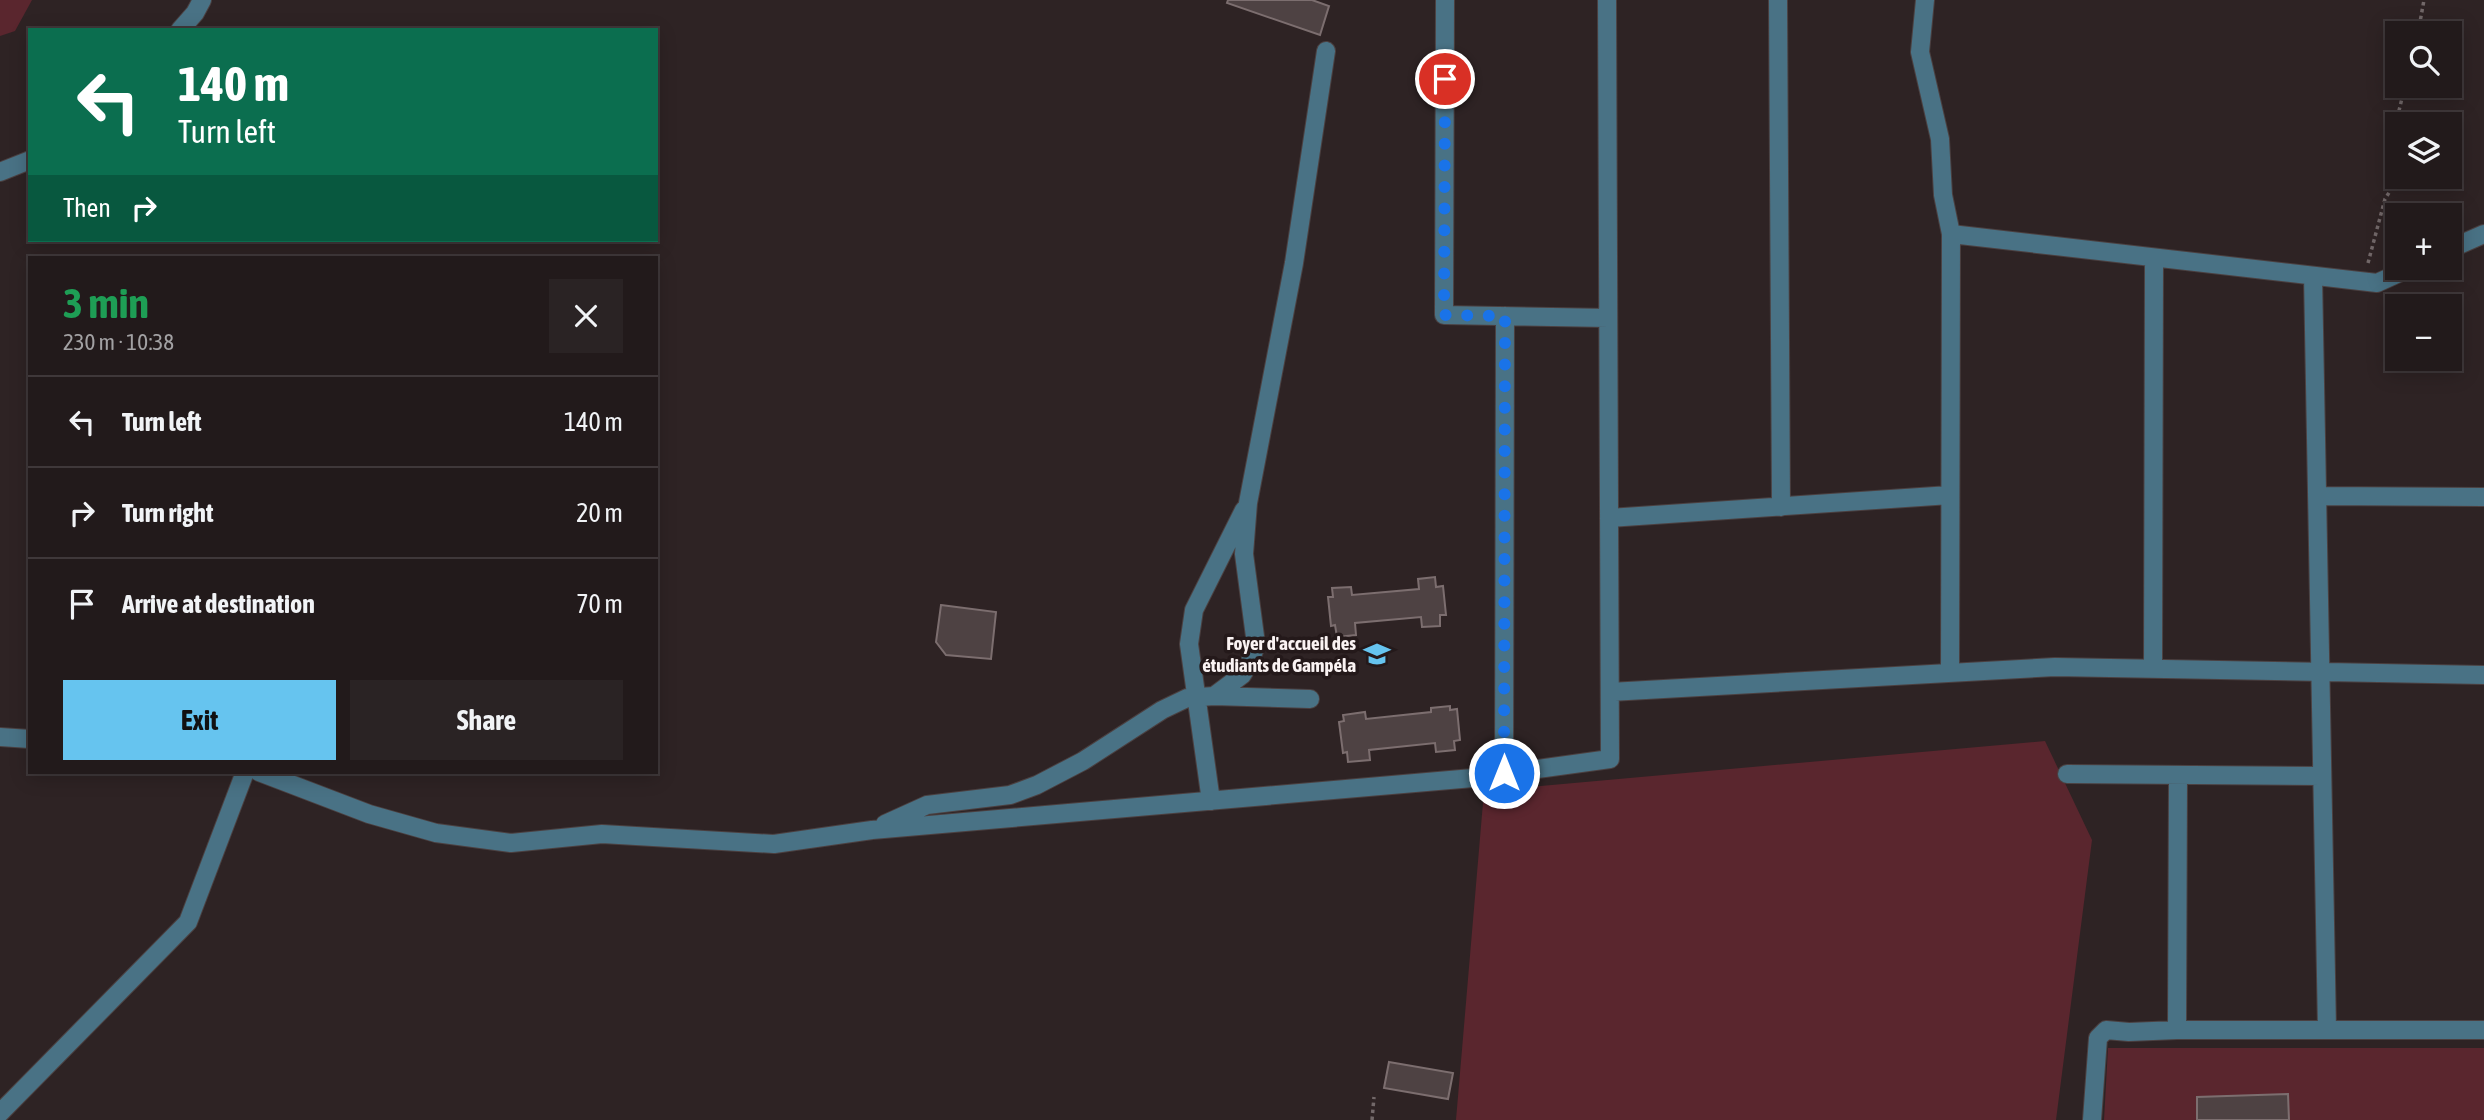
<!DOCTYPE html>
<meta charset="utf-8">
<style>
body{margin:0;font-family:"Asap Condensed",sans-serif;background:#2a2324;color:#f1f3f6;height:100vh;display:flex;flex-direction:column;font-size:26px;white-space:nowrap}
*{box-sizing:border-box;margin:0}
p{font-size:23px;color:#a2a1a3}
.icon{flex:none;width:38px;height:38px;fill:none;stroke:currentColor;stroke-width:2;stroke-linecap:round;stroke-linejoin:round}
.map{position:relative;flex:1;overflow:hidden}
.sheet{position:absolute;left:28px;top:256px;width:630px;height:518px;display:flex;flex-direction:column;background:#221a1b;border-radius:0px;box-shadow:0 4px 18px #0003,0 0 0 2px #3f383a}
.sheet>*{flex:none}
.top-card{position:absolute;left:28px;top:28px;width:630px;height:214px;border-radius:0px;box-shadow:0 4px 18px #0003,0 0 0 2px #3f383a;background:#0b6e4f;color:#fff;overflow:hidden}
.tools{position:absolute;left:2385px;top:21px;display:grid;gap:14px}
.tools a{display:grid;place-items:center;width:77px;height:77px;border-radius:0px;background:#221a1b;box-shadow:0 4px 18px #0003,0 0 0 2px #3f383a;font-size:35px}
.pin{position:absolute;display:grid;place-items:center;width:60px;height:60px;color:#fff;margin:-30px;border:4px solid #fff;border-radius:50%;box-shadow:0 2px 7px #0007}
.me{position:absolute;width:77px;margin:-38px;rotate:0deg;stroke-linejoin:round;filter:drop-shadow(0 0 5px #0008)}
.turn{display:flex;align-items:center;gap:24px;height:147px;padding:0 35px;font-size:32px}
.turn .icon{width:91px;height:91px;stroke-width:2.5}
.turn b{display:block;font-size:49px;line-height:60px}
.then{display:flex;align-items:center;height:66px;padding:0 35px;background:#0003;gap:14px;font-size:26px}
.round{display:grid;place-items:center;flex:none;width:74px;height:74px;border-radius:0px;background:#2a2324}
.head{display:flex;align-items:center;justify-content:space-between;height:119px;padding:0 35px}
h1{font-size:42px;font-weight:700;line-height:52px;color:#1e9e55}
.action{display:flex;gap:14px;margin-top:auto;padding:14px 35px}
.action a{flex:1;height:80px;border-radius:0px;background:#66c4ef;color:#111;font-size:28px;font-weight:700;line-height:80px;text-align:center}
.action a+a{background:#2a2324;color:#f1f3f6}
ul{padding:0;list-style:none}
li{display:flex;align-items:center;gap:21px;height:91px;padding:0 35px;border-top:2px solid #3f383a}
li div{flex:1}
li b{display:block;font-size:26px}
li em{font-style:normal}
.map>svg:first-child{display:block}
.green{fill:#5a262e}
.building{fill:#4e4243;stroke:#7c6e6f;stroke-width:2}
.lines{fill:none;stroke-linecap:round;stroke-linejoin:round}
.minor-casing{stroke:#4b4041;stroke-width:20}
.path{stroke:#726869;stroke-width:3.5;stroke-dasharray:3.5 3.5;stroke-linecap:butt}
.minor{stroke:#497285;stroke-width:18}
.route{stroke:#1a73e8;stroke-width:12;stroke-dasharray:0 21.6}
.labels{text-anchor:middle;stroke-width:7;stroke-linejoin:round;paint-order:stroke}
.poi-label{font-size:19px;font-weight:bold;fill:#faf3f3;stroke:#24191a;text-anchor:end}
</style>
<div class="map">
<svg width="2484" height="1120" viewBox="0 0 2484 1120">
<rect width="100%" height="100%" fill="#2e2324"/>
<path class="green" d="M0 0H32L15 31 0 36Z
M2045 741 2092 840 2056 1120H1456L1484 791Z
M2108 1048H2484V1120H2104Z"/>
<path class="building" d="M1228 0H1312L1329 6 1320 35 1227 3Z
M1435 577 1436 587 1443 586 1446 615H1440V626L1422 627 1421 617 1355 623 1356 635 1337 637 1335 625 1331 626 1328 597H1333L1332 588 1351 587 1352 595 1419 589 1418 579Z
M941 605 996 612 991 659 946 655 936 642Z
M1450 706V710L1457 709 1460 740 1454 741 1455 750 1436 752 1435 743 1369 750 1370 760 1348 762 1347 752 1343 753 1339 722 1344 721 1343 715 1365 712 1366 719 1431 712V708Z
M1389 1062 1453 1073 1448 1099 1384 1088Z
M2288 1094 2289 1120H2197V1097Z"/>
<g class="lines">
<g class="minor-casing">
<path id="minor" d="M1445 0 1444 315 1608 318
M1778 0 1781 507
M1925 0 1920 52 1940 139 1943 195 1951 234 1950 673
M180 30 195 13 202 0
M0 172 30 160
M1951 234 2377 283 2410 268
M2450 249 2484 234
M2313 276 2327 1030
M2317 496 2484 497
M1609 518 1950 495
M2153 669 2154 258
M1610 692 2055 667 2484 675
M1214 696 1242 675 1251 660 1256 644 1244 554 1248 503 1294 263 1326 51
M0 737 30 739
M259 772 369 814 436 833 511 843 602 834 774 844 872 830 1473 778 1610 759 1607 0
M1504 773 1505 316
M2067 774 2322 776
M1211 801 1189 644 1194 610 1244 510
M885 824 927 805 1010 795 1037 785 1083 761 1162 710 1187 698 1214 696 1310 699
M2177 1030 2178 775
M0 1113 188 922 245 772
M2092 1120 2098 1038 2106 1030 2129 1032 2177 1030H2484"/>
</g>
<path class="path" d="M2418 33 2424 0
M2398 138 2395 127 2405 86
M2368 263 2385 199 2399 177
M1372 1120 1374 1097"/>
<use href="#minor" class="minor"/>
</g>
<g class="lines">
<path class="route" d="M1445 79 1444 315 1505 316 1504 773"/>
</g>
<defs>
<g id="university-bare" transform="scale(2.1)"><path d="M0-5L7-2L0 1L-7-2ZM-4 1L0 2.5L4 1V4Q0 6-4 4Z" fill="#66c4ef" stroke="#24191a" stroke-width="2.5" paint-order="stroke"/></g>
</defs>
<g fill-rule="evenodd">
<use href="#university-bare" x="1377" y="654"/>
</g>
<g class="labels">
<g class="poi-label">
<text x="1356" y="650">Foyer d'accueil des<tspan x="1356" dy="22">étudiants de Gampéla</tspan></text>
</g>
</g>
</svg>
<div class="tools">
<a><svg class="icon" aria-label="search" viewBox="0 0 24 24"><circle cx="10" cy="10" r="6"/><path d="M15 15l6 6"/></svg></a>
<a><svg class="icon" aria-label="layers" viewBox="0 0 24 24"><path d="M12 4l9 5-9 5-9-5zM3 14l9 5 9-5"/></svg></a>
<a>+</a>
<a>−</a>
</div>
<div class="pin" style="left:1445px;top:79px;background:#d93025"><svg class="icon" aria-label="arrive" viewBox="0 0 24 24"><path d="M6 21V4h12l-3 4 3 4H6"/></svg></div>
<svg class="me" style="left:1504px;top:773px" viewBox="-20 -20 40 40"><circle r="17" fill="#1a73e8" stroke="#fff" stroke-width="3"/><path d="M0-11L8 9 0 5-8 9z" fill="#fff"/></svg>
<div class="top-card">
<div class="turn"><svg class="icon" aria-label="left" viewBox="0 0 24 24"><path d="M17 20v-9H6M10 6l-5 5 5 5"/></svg><div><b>140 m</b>Turn left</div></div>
<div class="then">Then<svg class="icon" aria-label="right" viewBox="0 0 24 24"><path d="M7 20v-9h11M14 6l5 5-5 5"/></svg></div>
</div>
<section class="sheet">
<div class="head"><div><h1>3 min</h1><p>230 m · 10:38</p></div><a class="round"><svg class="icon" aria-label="close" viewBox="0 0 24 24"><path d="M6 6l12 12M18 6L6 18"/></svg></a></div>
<ul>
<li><svg class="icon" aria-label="left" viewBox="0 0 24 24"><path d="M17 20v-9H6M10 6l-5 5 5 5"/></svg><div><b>Turn left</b></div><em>140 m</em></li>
<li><svg class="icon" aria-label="right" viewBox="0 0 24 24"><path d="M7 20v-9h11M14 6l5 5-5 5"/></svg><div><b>Turn right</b></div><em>20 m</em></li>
<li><svg class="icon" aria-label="arrive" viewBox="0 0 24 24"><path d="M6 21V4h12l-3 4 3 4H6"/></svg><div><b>Arrive at destination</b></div><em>70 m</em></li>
</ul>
<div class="action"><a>Exit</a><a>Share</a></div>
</section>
</div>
